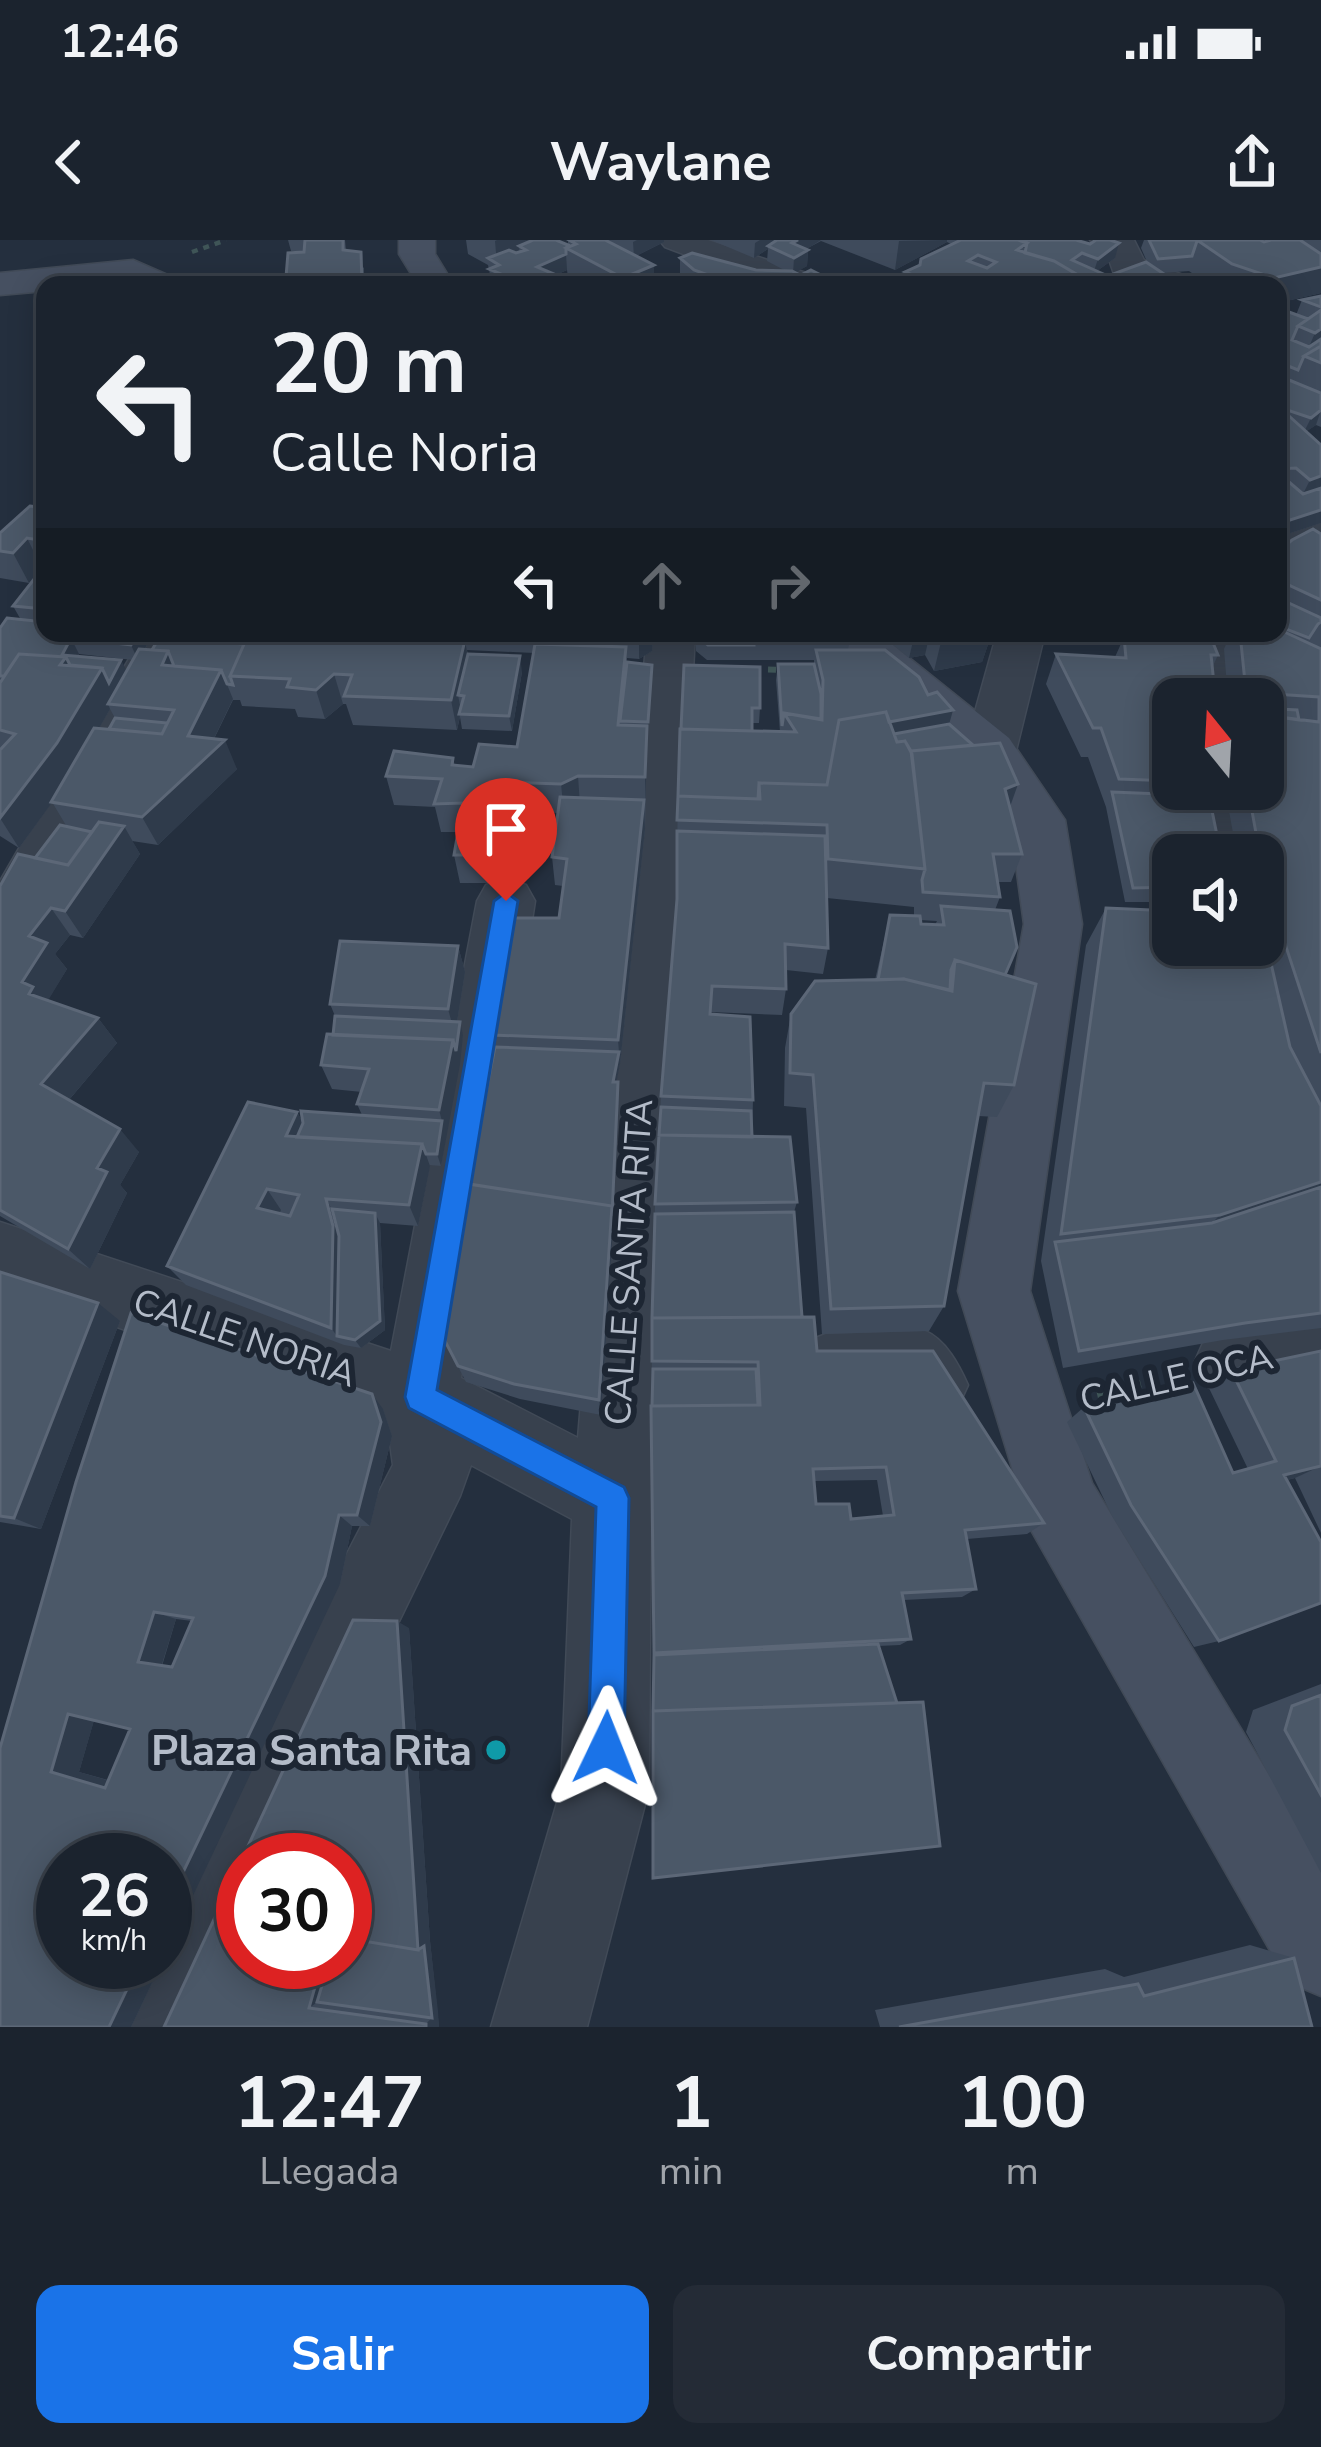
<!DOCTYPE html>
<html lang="es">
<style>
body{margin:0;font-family:"Nunito Sans",sans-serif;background:#242b36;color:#f1f3f6;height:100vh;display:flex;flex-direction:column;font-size:45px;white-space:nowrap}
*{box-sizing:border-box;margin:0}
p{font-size:39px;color:#a0a4aa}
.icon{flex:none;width:66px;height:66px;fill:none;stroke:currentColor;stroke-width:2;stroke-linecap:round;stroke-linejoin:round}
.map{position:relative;height:1787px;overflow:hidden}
.drawer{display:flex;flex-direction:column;background:#1b232e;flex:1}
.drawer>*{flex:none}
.guide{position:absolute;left:36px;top:36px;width:1251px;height:366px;border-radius:24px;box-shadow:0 6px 30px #0003,0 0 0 3px #39404a;background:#1b232e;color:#f1f3f6;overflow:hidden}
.needle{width:78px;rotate:342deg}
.tools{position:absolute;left:1152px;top:438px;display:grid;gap:24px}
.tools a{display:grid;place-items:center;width:132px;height:132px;border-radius:24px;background:#1b232e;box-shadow:0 6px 30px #0003,0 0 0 3px #39404a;font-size:60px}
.speed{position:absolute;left:36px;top:1593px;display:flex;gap:24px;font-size:60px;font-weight:700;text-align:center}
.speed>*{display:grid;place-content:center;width:156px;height:156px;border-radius:50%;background:#1b232e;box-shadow:0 6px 30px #0003,0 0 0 3px #39404a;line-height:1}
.speed small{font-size:30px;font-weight:400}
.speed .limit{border:18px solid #d22;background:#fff;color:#111}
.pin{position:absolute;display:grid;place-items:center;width:102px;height:102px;color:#fff;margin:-123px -51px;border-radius:50% 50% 50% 0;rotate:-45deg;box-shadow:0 0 12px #0007}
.pin .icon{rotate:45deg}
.me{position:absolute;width:132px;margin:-66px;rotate:2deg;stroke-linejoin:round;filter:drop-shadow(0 0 9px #0008)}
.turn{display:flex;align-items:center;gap:42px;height:252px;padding:0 36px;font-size:54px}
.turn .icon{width:156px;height:156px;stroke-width:2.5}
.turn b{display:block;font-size:84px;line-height:102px}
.lanes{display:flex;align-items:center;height:114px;padding:0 36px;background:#0003;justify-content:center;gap:60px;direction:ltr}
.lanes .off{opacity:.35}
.eta{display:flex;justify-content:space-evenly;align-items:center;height:204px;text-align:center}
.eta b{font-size:72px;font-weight:700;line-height:84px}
.cta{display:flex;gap:24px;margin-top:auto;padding:24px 36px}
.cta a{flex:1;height:138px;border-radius:24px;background:#1a73e8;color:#fff;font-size:48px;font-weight:700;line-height:138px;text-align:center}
.cta a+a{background:#242b36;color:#f1f3f6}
.status{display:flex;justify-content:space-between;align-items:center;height:84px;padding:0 60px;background:#1b232e;direction:ltr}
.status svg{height:33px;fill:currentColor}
header{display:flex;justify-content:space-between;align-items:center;height:156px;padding:0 36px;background:#1b232e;font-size:54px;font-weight:700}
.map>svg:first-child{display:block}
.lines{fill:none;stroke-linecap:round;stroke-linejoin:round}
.lane-casing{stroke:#414a57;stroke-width:3}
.street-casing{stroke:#414a57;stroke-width:3}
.secondary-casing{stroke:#414a57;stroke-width:3}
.path-far2{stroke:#3f5557;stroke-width:4.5;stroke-dasharray:6 6;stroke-linecap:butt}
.path-far1{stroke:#3f5557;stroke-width:6;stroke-dasharray:8 8;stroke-linecap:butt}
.path{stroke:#3f5557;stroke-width:8;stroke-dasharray:9 9;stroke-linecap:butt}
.lane{fill:#38414e;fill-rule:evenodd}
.street{fill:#38414e;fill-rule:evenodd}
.secondary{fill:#465061;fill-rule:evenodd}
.wall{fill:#3f4b5c;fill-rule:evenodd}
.shaded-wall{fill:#2f3b4b}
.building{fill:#4b5868;stroke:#5c6777;stroke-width:3;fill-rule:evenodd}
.route{fill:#1a73e8;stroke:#114b97;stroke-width:3}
.culture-dot{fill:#0f9aa8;stroke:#1d2633;stroke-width:4.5}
.labels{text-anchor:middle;stroke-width:12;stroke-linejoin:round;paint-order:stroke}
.street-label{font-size:36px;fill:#b4bcc9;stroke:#1d2633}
.near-poi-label{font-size:42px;font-weight:bold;fill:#b4bcc9;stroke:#1d2633;text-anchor:end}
</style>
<div class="status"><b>12:46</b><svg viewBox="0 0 49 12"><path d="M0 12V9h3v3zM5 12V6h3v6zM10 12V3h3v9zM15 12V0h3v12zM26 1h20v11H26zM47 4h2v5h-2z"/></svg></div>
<header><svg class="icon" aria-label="back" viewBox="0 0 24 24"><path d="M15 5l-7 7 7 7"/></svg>Waylane<svg class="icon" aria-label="share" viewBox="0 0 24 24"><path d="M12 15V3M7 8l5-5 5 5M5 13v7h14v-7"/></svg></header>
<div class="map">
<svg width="1321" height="1787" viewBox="0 0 1321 1787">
<rect width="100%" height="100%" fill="#242f3e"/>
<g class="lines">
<g class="lane-casing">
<path id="lane" d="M925 1091C946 1100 959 1125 968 1145L962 1158 949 1163 936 1158 916 1127 826 1130 813 1125 808 1112 813 1099 826 1094Z"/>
</g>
<g class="street-casing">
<path id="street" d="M659 0H708L818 37 823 45H764L665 7Z
M1090 0H1134L1144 20 1188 37 1193 45H1143L1114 34 1107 14Z
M1321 280V309L1278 323V294Z
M144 393H192L21 709 0 716V641Z
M647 393H695L651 1258 649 1549 587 1787H491L561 1549 572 1279 471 1225 460 1256 283 1620H243V1704L207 1787H110L138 1722H165V1664L393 1225 387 1182 0 1046V982L391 1111 477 661 486 645 506 639 526 645 535 661 461 1138 578 1198Z
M997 393H1045L1016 511 1009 524 990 529 971 524 964 511Z
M1185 393H1233L1242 459H1192Z
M1187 549H1241L1253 615H1197Z
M1321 1071V1141L1232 1157 1206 1146 1195 1121 1206 1096 1232 1085Z"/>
</g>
<g class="secondary-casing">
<path id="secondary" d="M399 0H435V14L454 45H418L399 14Z
M133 20 172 37 177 45H45V51L0 55V33Z
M823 393H878L1009 498 1065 580 1082 684 1030 1051 1092 1243 1321 1621V1756L1288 1742 1031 1290 958 1051 1024 684 1010 582 971 524Z"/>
</g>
<path class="path-far2" d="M192 12 226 0"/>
<path class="path-far1" d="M752 429 785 430"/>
<path class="path" d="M1097 1154 1164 1138"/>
<use href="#lane" class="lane"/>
<use href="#street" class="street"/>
<use href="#secondary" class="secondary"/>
</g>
<path class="wall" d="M288 0H345L346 10 364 28V45H288L286 37 304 11H291Z
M466 0H556L568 5V0H664V2L636 16 654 25V45H582L568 38 567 30 556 35 580 45H492L488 25 468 14Z
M711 0H960L951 4 947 2 895 30 821 1 806 9 808 10 807 26 795 32 841 45H693L680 33V18L756 30 786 31 767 21 768 9 754 18Z
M961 0 1115 18 1097 31 1108 36 1148 24 1141 8 1144 0H1321V53L1278 63V45H1209L1189 31 1162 33 1178 45H903L905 32Z
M1321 56V187L1316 185 1305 192 1321 283 1278 297V147L1284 143 1278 140V68L1296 75 1302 60Z
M45 268V393H154L145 409 152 410 244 404 245 402 176 396 175 393H653L652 411 639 419 627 418V422L652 440 647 497 645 589 620 824 616 842 619 855 613 986 601 1175 520 1159 466 1142 444 1099 468 944 495 807 493 795 559 678 563 646 555 645 552 617 558 573 508 571 489 643H460L454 615 458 592H441L435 567 394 565 386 536 453 518 455 526 473 527 517 507 534 413 467 410 468 414 522 432 512 491 462 489 460 477 457 490 353 485 346 464H343L325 479 298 477 295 469 242 466 240 460H233L214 499 237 529 158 605 132 601 140 614 83 698 70 695 55 714 67 729 47 761 98 778 117 803 69 860 139 912 120 945 127 953 90 1029 0 976V646L35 618 67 587 52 562 19 608 0 596V388L21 380 13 366 43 328 29 343 0 338V293ZM79 414 133 420 126 431 78 416ZM110 469 115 478 109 489 99 488Z
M1321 294V1088L1223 1100 1063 1128 1041 1021 1086 705 1106 668 1263 705V615H1237L1225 549H1263V459H1228L1224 409 1231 393H1278V312Z
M696 393H851L848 410 953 470 949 484 1018 544 1010 567 1022 614 1011 642H997L1000 657 995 670 1005 735 1014 845 997 877 978 876 944 1066 929 1091 822 1094 806 868 784 866 785 808 791 774 875 740 890 675 914 676V667L827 658 828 708 823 734 786 730V749L782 775 710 772 753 860 752 897 797 962 794 972 802 1077 817 1111 1044 1283 1027 1294 967 1299 976 1349 962 1357 904 1360 911 1399 900 1405 878 1406 940 1606 654 1415 651 1166 655 964 661 856 676 664 678 556 684 425 760 468 759 483H752V491L780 492 776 440 778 424H814V420H707L696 411ZM920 680 937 681 935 685 921 684ZM877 1240 883 1276 851 1279 816 1264 814 1241Z
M879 393H992L982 422 934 431 925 415 909 418Z
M1126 393H1209L1218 415 1213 426 1214 444 1207 459H1173V549H1213L1173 615V662H1125L1106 567 1088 517H1081L1046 444 1056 414 1115 417 1124 397H1127Z
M458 706 465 732 457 782 463 795 441 926 430 925 418 986 380 983 385 1090 361 1108 344 1105 186 1045 167 1026 297 872 303 883 362 875 357 864 362 852 332 849 321 825 333 795 335 776 330 764Z
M0 1032 120 1081 41 1289 0 1282Z
M1321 1111V1293L1295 1238 1287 1240 1219 1401 1194 1407 1112 1276 1067 1182 1084 1167 1233 1233 1248 1229 1208 1146 1231 1130Z
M383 1169 392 1196 370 1286H352L340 1344 63 1722H162L131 1787H0V1508ZM176 1379 192 1381 172 1427 162 1426ZM94 1480 130 1489 108 1540 79 1532Z
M409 1388 430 1701 439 1787H164Z
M1321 1444V1633L1246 1492 1253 1470Z
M1250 1705 1294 1718 1312 1787H880L875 1770 1105 1729 1124 1737Z"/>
<path class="shaded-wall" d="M497 0H549L526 10 519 6 520 21 497 24 495 1Z
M637 0H664V2L634 17 633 2Z
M760 0H782L768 6V9L754 18 755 3Z
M798 0H821L791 19 792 3Z
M947 0V2L895 30 899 1Z
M1119 3 1115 18 1093 34 1098 19Z
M808 10 807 26 793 34 794 18Z
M566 14 567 30 539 42 537 27Z
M654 25V45H623V38Z
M1321 27V53L1278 63V45H1271L1274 38Z
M1321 89V110L1305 116 1315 93Z
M1321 170 1316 185 1303 194 1311 178Z
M1321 236V261L1295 270 1310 240Z
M1321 270V283L1278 297V284Z
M27 298 42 328 29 343 13 313Z
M138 393H154L138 420 131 405Z
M639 393H653L652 411 639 419Z
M915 393H930L925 415 909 418Z
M986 393H992L982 422 934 431 941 402Z
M71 398 79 414 72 428 60 425 62 415Z
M465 400 470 430 464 456 458 455 461 471 457 490 451 460Z
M168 411 181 440 162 425Z
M520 416 522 432 512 491 509 476Z
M121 420 129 435 108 464 110 469 74 532 19 608 0 578 102 428Z
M221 430 233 459 204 519 225 500 237 529 158 605 142 577 188 496Z
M334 434 343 464 325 479 316 450Z
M953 470 945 499 837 491Z
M647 486V515L645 565V537Z
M578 536 580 565 564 573 561 544Z
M504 542 508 571 489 643 484 615Z
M1018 544 1008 572 1005 549Z
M644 560 645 589 620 824 614 854 613 842 619 812 618 800Z
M124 586 140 614 83 698 65 671Z
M51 668 70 695 55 714 67 729 46 764 29 754 22 742 29 696Z
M458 706 465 732 455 794 448 769Z
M98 778 117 803 62 868 41 844Z
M460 782 463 795 460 824 441 926 437 914 442 881 439 870 453 800Z
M618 842 613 986 601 1175 599 1160Z
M297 872 310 895 293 907 286 896Z
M120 889 139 912 120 945 127 953 90 1029 68 1009 97 928Z
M422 904 430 926 418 986 409 965Z
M1321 942V960L1192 1003 1220 975Z
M267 949 281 970 272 989 257 968Z
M326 959 338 980 344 1097 337 1096 331 1088Z
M375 973 380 983 385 1090 361 1108 355 1100Z
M98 1063 120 1081 41 1289 14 1278Z
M372 1154 383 1169 392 1196 370 1286 357 1275Z
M1321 1226 1295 1238 1258 1247 1284 1235Z
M339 1275 352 1286 340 1344 165 1715V1670Z
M154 1372 176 1379 161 1427 138 1422Z
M397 1381 409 1388 430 1701 438 1771 432 1778 418 1710Z
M68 1474 95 1477 79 1532 131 1547 105 1548 51 1532Z
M140 1722H162L131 1787H109Z
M322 1722H336L326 1756 309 1768Z
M438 1771 439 1787H426V1784Z"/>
<path class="building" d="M305 0H343V10L361 12 362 45H309L310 36 286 37 288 13 304 12Z
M533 0H556L568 5 566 8V14L537 27 580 45H514L520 42 489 29 499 25 488 18 509 10 516 13 526 10 519 6Z
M569 0H605L654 25 623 38 566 8 576 4Z
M777 0H798L792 3 808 10 794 18 768 6Z
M961 0H1018L1027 3 1017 10 1054 21 1095 45H938L905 32 920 25 921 19ZM978 15 996 22 987 28 968 21Z
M1018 0H1076L1090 4 1096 0H1110L1119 3 1098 19 1082 13 1072 20 1108 36 1146 22 1179 44 1095 45 1054 21 1025 13 1027 3Z
M1149 0H1197V1L1192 16 1158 19Z
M1197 0H1260L1264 2 1271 0H1300L1321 14V27L1274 38 1232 24Z
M692 13 756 30 792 31 800 35 783 44 765 40 759 45H736L694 30 680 18Z
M811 30 841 45H759L765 40 783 44Z
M1321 56V67L1302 60Z
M1278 68 1308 79 1298 86 1292 100 1309 107 1321 99V106L1304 116 1298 130 1278 122Z
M1321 70V89L1315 93 1298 86Z
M1321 106V123L1304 116Z
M1289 140 1321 153V170L1311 178 1284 169 1278 165V147Z
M1278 166 1321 205V236L1310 240 1296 228 1278 229V209L1286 207 1281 203 1278 204Z
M1289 242 1303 254 1321 248V270L1278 284V245Z
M30 266 45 268V301L27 298 13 313 0 311V293Z
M1313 289 1321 294V360L1278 340V312L1292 300Z
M45 325V369L13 366Z
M1278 358 1321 378V382L1318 384 1309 398 1278 386Z
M7 378 45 382V393H138L131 405 71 398 62 415 121 420 109 443 102 428 70 425 66 417 19 414 4 436H0V388Z
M1278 389 1321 409V813L1268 652 1263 628V615H1260L1248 549H1263V475L1319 482V457L1246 452 1240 393H1278Z
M249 393H312L465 400 451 460 344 456 352 435 334 434 316 450 287 447 290 439 230 436Z
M696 393H754V405H708L696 396Z
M936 393H986L941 402Z
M1148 393H1209L1218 415H1211L1214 444 1191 443 1195 459H1173V541L1119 539 1101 488H1093L1056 414 1126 418 1124 397H1150Z
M159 398 244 404 230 436 233 445 227 444 221 430 174 426 168 411 152 410Z
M535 404 626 407 618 485 647 486 645 537 578 536 561 544 504 542 484 615H454L463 563 434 564 442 539 386 536 394 511 453 518 452 525 473 527 479 504 517 507Z
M139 409 168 411 162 425 221 430 188 496 225 500 142 577 51 562 94 488 162 494 174 470 108 464Z
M816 410H885L919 437 928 455 937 452 953 470 889 482 886 472 839 480 827 545 759 543 758 559 678 556 680 489 796 492 784 473 822 480 823 440Z
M19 414 66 417 60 425 102 428 57 503 0 578V510L15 494 0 490V443Z
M468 414 520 416 509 476 459 474 464 456 458 455Z
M627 422 652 425 648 482 620 481Z
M778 424H814L821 454V479L784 473 782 486Z
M684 425 760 427V468H752V491L681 489Z
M1263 468 1297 470 1299 480 1263 475Z
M886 472 897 502 905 501 912 514 925 629 828 619 827 585 677 580 678 556 760 559 759 543 827 545 839 480Z
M115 478 167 483 162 494 109 489Z
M949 484 973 505 911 511 905 501 897 502 894 494Z
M1000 503 1018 544 1005 549 1022 614H993L1000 657 923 652 922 640 925 629 911 511Z
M1112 552 1209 556 1221 615H1173V647L1133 648Z
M560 557 644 560 618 800 493 795 512 678H559L567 619 552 617Z
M99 582 124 586 65 671 51 668 29 696 47 703 22 742 33 747 29 754 98 778 41 844 120 889 97 928 107 932 68 1009 0 970V646L18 614 68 625Z
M60 585 92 592 68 625 35 618Z
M677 591 825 596 828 708 785 704 786 749 712 746 710 774 750 777 753 860 661 856 677 659Z
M941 666 1010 671 1017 707 1005 735 955 720 951 730 950 750 904 739 878 740 890 675 920 676 921 684 944 685Z
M1106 668 1173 671V705H1263V688L1290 807 1321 866V942L1220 975 1061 994Z
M340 701 458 706 448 769 330 764Z
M955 720 1036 744 1014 845 984 843 944 1066 831 1069 813 835 790 833 791 774 815 741 904 739 952 751Z
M335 776 460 782 456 811 453 800 333 795Z
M327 794 453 800 439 870 357 864 369 829 321 825Z
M495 807 619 812 613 842H618L612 976V966L468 944Z
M248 862 297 872 286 896 422 904 409 965 326 959 333 986 331 1088 167 1026ZM267 949 299 955 290 976 257 968Z
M661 867 751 871 752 897 659 895Z
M301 871 442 881 437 914H426L422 904 297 897 303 883Z
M659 895 790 897 797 962 655 964Z
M463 943 612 966 599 1160 514 1144 458 1126 444 1099Z
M1321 947V1073L1245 1083 1079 1111 1055 1002 1212 983Z
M332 969 375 973 380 1081 355 1100 337 1096 339 996Z
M794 972 802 1077 652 1078 655 974Z
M0 1032 98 1063 14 1278 0 1276Z
M131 1073 372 1154 381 1182 357 1275H339L325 1336 165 1670V1620H63V1722H140L109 1787H0V1508L76 1242ZM154 1372 193 1378 172 1427 138 1422ZM68 1474 130 1489 105 1548 51 1532Z
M814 1077 817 1111H933L1044 1283 965 1290 976 1349 902 1353 911 1399 654 1413 651 1166 760 1165 758 1122 652 1121V1078ZM886 1227 894 1275 851 1279 849 1264H816L813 1229Z
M1321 1111V1226L1284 1235 1321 1302V1363L1219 1401 1131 1265 1084 1167 1193 1143 1233 1233 1276 1221 1231 1130Z
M653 1129H756L758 1165 652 1166Z
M353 1380 397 1381 418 1710 345 1698V1620H243V1722H322L309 1768 426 1784V1787H164Z
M878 1404 897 1463 653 1471 654 1415Z
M1321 1455V1555L1285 1490 1292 1466Z
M923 1462 940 1606 653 1638V1471Z
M345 1698 418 1710 424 1706 432 1778 317 1762 329 1722H345Z
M1294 1718 1312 1787H899L1138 1744 1144 1756Z"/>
<path class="route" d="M506 652 518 661 437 1150 624 1247 629 1258 624 1508 618 1520 606 1526 593 1520 588 1508 596 1267 409 1168 405 1157 494 661Z"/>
<circle class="culture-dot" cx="496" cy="1510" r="12"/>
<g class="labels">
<g class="street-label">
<text transform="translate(628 1022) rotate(-86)" y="13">CALLE SANTA RITA</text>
<text transform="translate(245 1097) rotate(19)" y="13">CALLE NORIA</text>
<text transform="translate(1176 1137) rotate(-13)" y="13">CALLE OCA</text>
</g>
<g class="near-poi-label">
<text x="472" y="1525">Plaza Santa Rita</text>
</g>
</g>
</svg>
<div class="tools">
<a><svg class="needle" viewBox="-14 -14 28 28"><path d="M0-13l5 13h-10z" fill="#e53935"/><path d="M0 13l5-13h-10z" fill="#a0a4aa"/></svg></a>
<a><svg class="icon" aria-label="sound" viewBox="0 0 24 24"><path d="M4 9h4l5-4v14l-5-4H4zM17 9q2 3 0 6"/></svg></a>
</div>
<div class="speed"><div>26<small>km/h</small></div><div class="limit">30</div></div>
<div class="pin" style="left:506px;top:661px;background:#d93025"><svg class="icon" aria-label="arrive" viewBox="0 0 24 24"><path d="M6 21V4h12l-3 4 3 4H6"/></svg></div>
<svg class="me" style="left:606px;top:1508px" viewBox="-20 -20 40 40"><path d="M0-17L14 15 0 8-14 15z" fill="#1a73e8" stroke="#fff" stroke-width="4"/></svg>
<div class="guide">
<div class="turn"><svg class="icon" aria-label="left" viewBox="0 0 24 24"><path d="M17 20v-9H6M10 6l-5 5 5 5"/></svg><div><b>20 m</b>Calle Noria</div></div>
<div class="lanes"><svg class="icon" aria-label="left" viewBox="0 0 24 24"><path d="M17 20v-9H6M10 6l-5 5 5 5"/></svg><svg class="icon off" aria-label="ahead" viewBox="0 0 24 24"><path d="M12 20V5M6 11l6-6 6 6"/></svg><svg class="icon off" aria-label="right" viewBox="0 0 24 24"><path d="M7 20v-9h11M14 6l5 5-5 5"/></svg></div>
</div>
</div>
<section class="drawer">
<div class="eta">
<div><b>12:47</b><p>Llegada</p></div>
<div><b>1</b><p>min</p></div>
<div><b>100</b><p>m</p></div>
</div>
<div class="cta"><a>Salir</a><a>Compartir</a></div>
</section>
